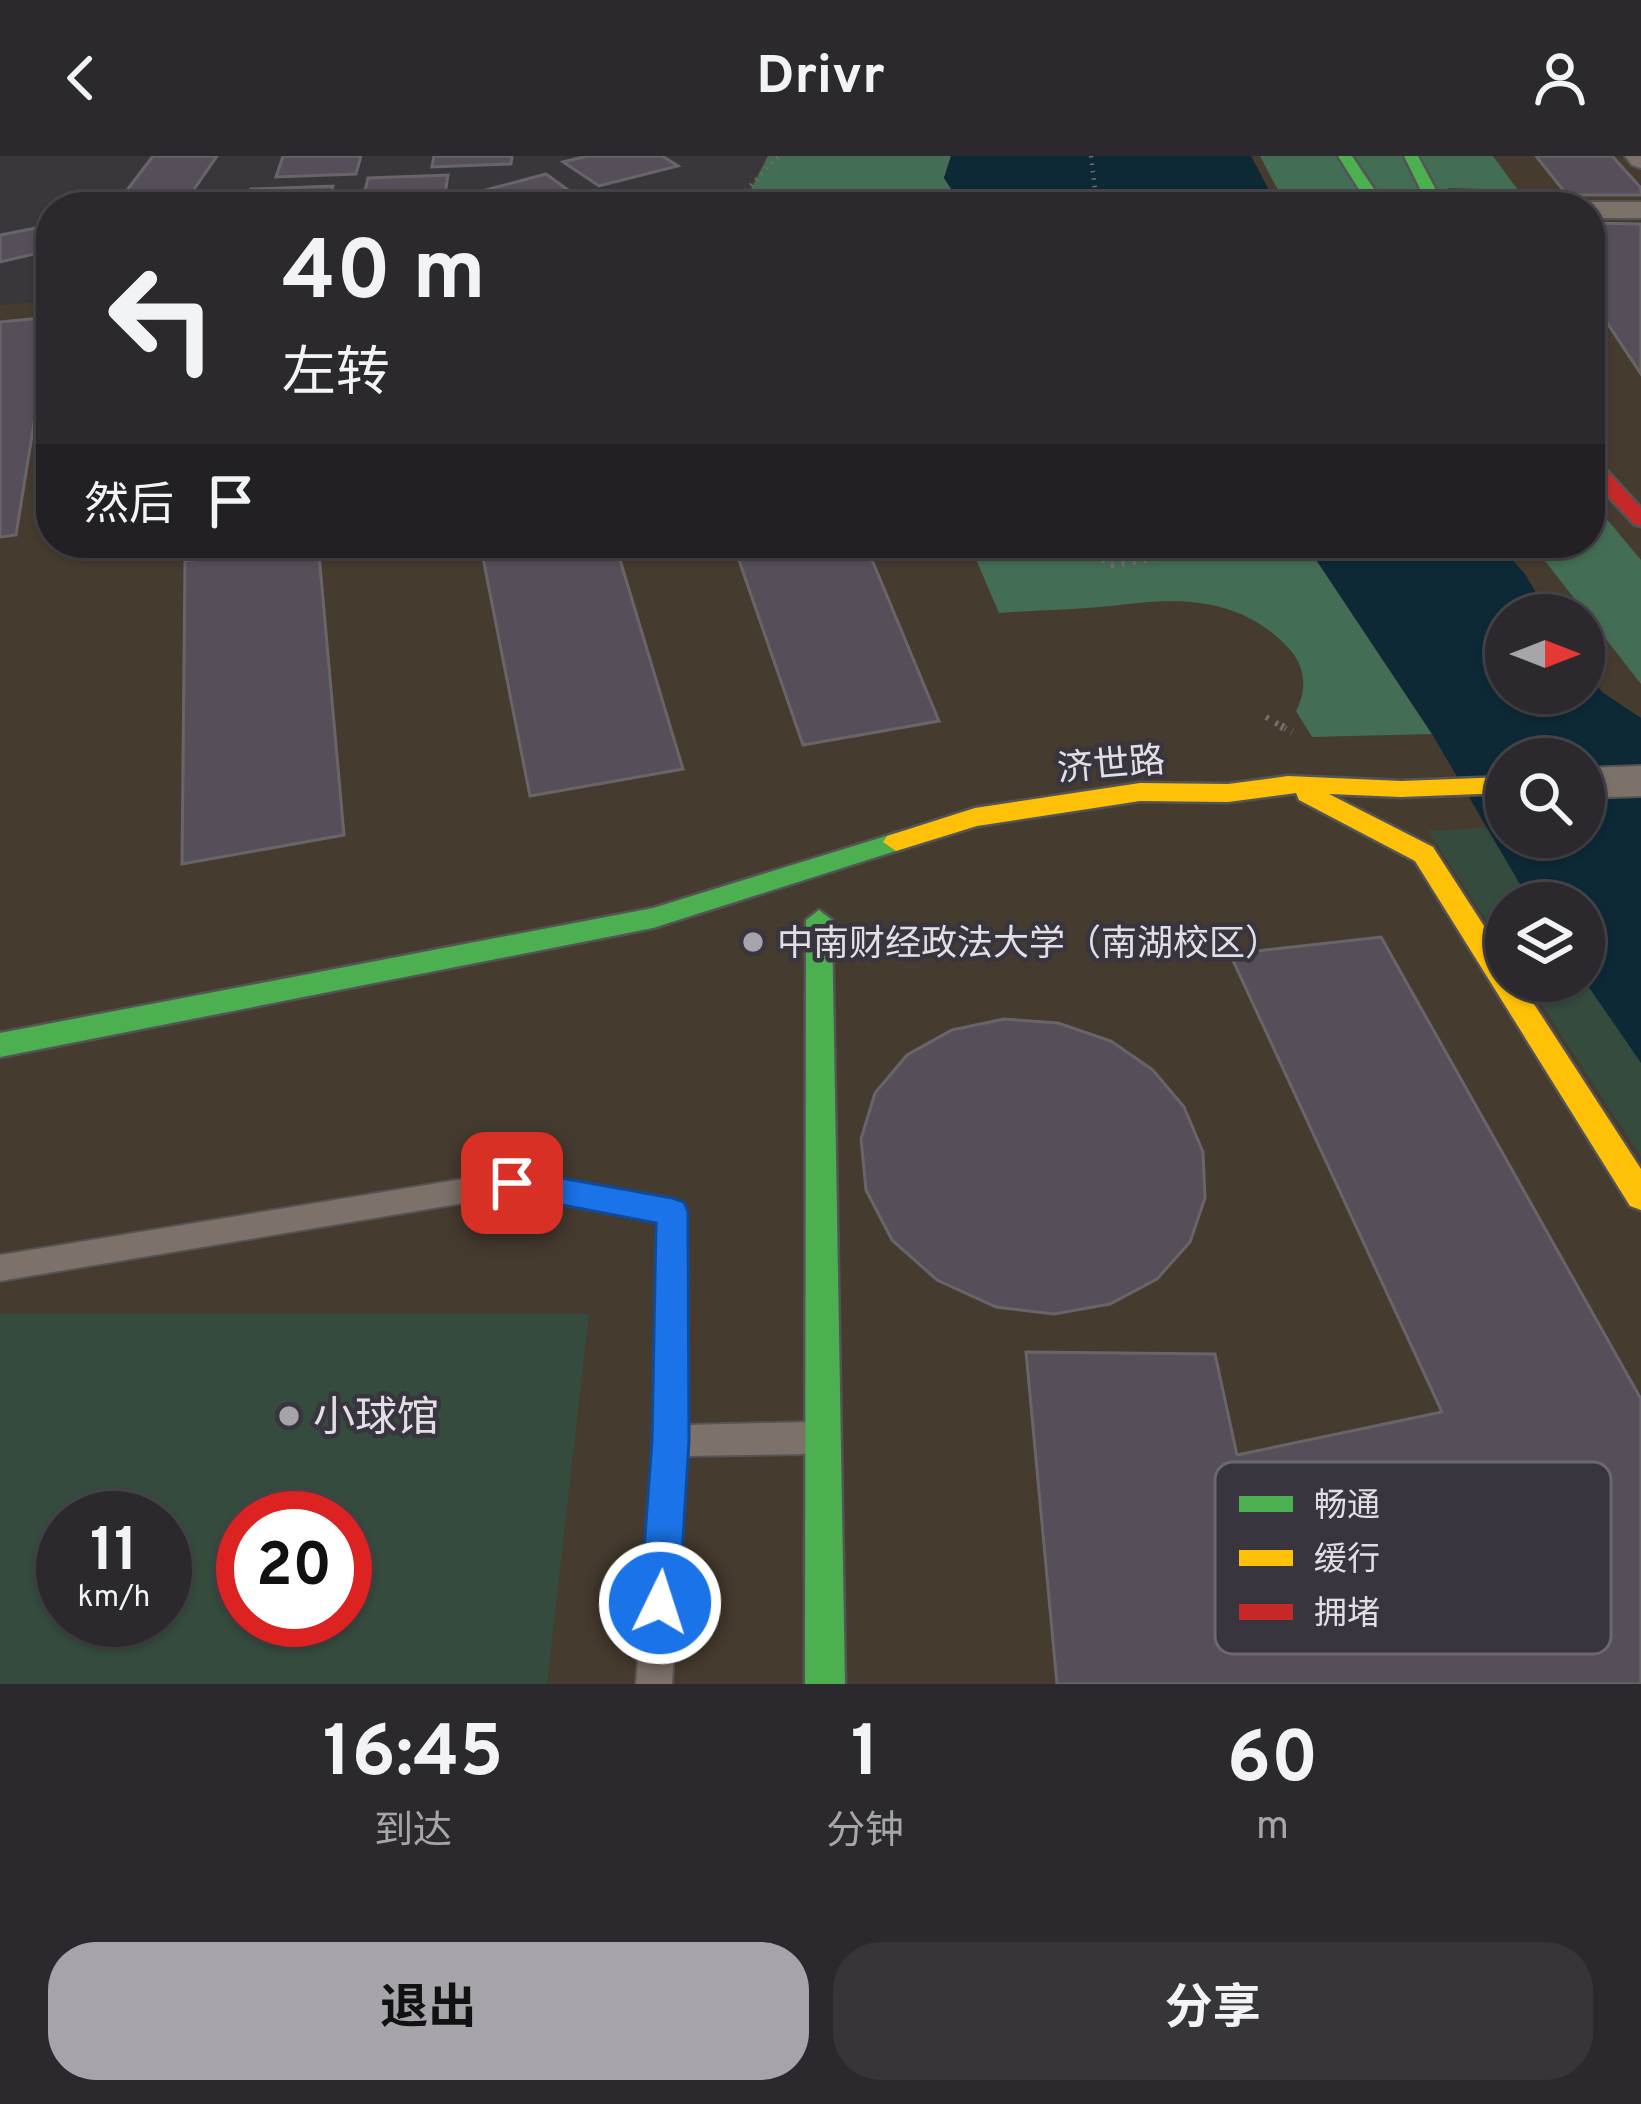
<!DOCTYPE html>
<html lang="zh">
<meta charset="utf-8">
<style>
body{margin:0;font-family:Overpass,"Noto Sans SC",sans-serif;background:#373539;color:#f1f3f6;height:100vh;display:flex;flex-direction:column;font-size:45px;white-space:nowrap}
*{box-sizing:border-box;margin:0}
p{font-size:39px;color:#a6a6aa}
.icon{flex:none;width:66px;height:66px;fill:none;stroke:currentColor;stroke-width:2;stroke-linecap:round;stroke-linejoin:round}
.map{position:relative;height:1528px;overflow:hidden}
.sheet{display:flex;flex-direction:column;background:#2b292d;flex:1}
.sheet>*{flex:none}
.top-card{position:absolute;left:36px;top:36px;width:1569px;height:366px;border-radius:48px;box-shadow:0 3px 9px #0004,0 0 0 3px #474549;background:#2b292d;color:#f1f3f6;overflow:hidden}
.needle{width:78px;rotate:90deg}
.tools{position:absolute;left:1485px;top:438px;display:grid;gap:24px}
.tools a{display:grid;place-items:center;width:120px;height:120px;border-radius:50%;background:#2b292d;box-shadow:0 3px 9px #0004,0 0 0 3px #474549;font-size:60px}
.speed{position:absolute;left:36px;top:1335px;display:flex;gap:24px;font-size:60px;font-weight:700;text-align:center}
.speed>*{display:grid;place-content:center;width:156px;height:156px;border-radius:50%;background:#2b292d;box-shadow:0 3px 9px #0004,0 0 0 3px #474549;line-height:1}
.speed small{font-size:30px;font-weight:400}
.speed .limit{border:18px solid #d22;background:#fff;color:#111}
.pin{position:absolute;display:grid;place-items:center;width:102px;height:102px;color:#fff;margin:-51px;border-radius:24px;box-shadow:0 6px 18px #0006}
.me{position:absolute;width:132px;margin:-66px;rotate:4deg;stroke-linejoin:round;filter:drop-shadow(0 0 9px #0008)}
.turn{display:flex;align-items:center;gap:42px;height:252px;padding:0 48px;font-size:54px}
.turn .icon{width:156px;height:156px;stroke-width:2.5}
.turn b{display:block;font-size:84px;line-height:102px}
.then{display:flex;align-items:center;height:114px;padding:0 48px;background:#0003;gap:24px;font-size:45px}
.eta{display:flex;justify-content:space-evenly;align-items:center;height:204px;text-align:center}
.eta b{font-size:72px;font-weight:700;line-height:84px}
.button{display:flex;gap:24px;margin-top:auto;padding:24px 48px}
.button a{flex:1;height:138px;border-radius:48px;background:#a6a4aa;color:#111;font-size:48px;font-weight:700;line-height:138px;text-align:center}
.button a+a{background:#373539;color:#f1f3f6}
header{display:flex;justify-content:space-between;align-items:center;height:156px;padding:0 48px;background:#2b292d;font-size:54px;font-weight:700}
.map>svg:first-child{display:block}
.education{fill:#463b2f;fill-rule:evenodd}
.green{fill:#344b3d;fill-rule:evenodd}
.forest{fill:#436d54}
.water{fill:#0d2936;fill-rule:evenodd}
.building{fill:#564f59;stroke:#686569;stroke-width:3}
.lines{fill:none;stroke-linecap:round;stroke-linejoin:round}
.lane-casing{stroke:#545356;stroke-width:4}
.street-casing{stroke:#545356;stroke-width:4}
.fast-casing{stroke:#545356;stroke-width:5}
.slow-casing{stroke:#545356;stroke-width:5}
.jam-casing{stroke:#545356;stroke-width:5}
.path-far2{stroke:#736d6b;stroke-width:4.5;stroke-dasharray:1.5 6;stroke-linecap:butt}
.path-far1{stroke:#736d6b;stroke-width:6;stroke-dasharray:3 8;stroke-linecap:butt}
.path{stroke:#736d6b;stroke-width:8;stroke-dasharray:3 9;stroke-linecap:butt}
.lane{fill:#7c7269;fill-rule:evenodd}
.street{fill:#7c7269;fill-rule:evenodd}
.fast{fill:#4caf50;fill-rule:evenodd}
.slow{fill:#ffc107;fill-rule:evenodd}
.jam{fill:#c62828;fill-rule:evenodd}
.route{fill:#1a73e8;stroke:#114b97;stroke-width:3}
.poi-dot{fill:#a6a4aa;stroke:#38353e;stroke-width:4.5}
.labels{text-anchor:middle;stroke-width:9;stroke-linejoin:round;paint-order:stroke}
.street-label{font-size:36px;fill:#e1dfe5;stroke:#38353e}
.poi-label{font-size:36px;fill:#e1dfe5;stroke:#38353e;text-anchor:start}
.near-poi-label{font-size:42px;fill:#e1dfe5;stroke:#38353e;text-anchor:start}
.key{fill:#38353e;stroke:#6b6870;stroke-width:3}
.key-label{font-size:33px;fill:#e1dfe5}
</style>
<header><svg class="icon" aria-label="back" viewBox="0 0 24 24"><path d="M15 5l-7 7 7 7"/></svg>Drivr<svg class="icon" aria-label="person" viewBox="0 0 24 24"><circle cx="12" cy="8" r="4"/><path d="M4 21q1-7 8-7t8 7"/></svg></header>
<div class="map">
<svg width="1641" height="1528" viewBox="0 0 1641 1528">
<rect width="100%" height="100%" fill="#39373c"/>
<path class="education" d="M767 0H1641V1528H0V149L51 145V387H1590V51H738ZM1506 459H1584V537H1506ZM1506 603H1584V681H1506ZM1506 747H1584V825H1506ZM63 1362H165V1464H63ZM243 1362H345V1464H243Z"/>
<path class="green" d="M1641 662V1001L1526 825H1584V747H1506V795L1428 675 1506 670V681H1584Z
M0 1158H589L547 1528H0ZM63 1362H165V1464H63ZM243 1362H345V1464H243Z"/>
<path class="forest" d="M768 0H951L944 22 963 51H731L751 33Z
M1260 0H1337L1370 51H1287Z
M1355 0H1493L1518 34 1448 32 1460 51H1386Z
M1590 343 1641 404V528L1531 387H1590Z
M969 387H1305L1432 578 1312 581 1296 555C1307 535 1306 513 1291 495 1242 439 1177 441 1111 450 1074 454 1036 454 999 457Z"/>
<path class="water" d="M951 0H1251L1278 51H963L944 22Z
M1305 387H1497L1525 418 1549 459H1506V537H1584V512L1602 536 1641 562V907L1584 824V747H1531L1432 578ZM1506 603H1584V681H1506Z"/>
<path class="building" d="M153 0H217L188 42 169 51H94L124 38Z
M283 0H361L356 18 276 21Z
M434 0H512L511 8 432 11Z
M587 0H662L678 10 599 30 563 6Z
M1536 0H1612L1641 32V39H1567Z
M546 18 582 44 554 51H478L463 40Z
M448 19 443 51H361L368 22Z
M333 30 326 51H244L251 33Z
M1590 67 1641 68V218L1590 141Z
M51 69V94L0 106V79Z
M51 161 16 379 0 381V166Z
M318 387 344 679 182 708 185 405Z
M480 387H615L683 613 530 640Z
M733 387H865L939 565 803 589Z
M1381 781 1641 1243V1528H1057L1026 1196 1215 1198 1237 1299 1442 1256 1230 798Z
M1004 863 1058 867 1111 885 1153 914 1184 951 1203 996 1205 1042 1190 1086 1157 1123 1110 1148 1054 1158 996 1151 937 1124 892 1084 866 1034 861 983 875 937 907 899 952 874Z"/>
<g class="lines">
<g class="lane-casing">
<path id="lane" d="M511 1015 682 1047 686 1056 687 1269 809 1266 820 1271 825 1282 820 1293 809 1298 686 1300 672 1528H636L655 1285 658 1066 511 1039 0 1125V1099Z"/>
</g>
<g class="street-casing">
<path id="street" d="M1625 0H1641V12L1632 9Z
M1590 46H1641V62H1590V51H1579Z
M1641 610V640L1584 642V612Z"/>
</g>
<g class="fast-casing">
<path id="fast" d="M1338 0H1352L1386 51H1370Z
M1404 0H1418L1445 51H1429Z
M896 677 909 686 905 692 653 772 0 901V877L653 752Z
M819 754 832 764 845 1528H805L806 764Z"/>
</g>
<g class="slow-casing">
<path id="slow" d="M1288 620 1401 625 1506 621V637L1401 641 1329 638 1433 691 1506 804V825H1519L1641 1013V1054L1630 1050 1415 705 1299 644 1296 637 1228 646 1140 645 977 670 896 695 883 686 887 680 975 652 1140 627 1228 628Z"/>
</g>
<g class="jam-casing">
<path id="jam" d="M1590 302 1597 304 1641 352V370L1634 368 1590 320Z"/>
</g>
<path class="path-far2" d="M1091 0 1097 51
M730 51 779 0"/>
<path class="path-far1" d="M1088 387 1109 410 1249 387
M1266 561 1286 573"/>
<path class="path" d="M1281 570 1292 576
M1529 596 1562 595"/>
<use href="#lane" class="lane"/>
<use href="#street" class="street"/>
<use href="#fast" class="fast"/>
<use href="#slow" class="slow"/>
<use href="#jam" class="jam"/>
</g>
<path class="route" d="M512 1013 672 1042 684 1046 688 1056 689 1285 679 1447 673 1461 660 1466 646 1461 640 1447 652 1285 656 1067 500 1037 496 1027 500 1017Z"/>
<g class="poi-dot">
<circle cx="753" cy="786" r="12"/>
<circle cx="289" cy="1260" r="12"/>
</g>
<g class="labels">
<g class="street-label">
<text transform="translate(1111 607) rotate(-5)" y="13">济世路</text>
</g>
<g class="poi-label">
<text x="777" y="799">中南财经政法大学（南湖校区）</text>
</g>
<g class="near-poi-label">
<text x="313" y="1275">小球馆</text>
</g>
</g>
<rect x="1215" y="1306" width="396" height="192" rx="18" class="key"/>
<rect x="1239" y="1340" width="54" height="16" fill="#4caf50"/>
<rect x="1239" y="1394" width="54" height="16" fill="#ffc107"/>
<rect x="1239" y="1448" width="54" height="16" fill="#c62828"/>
<g class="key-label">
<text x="1314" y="1360">畅通</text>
<text x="1314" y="1414">缓行</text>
<text x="1314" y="1468">拥堵</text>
</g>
</svg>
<div class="tools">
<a><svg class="needle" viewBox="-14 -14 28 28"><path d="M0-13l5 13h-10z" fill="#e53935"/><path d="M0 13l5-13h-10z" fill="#a6a6aa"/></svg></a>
<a><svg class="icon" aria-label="search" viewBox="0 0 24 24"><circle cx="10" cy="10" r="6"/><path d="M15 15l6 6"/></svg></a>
<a><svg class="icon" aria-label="layers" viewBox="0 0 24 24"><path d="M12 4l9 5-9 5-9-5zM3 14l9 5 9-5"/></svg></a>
</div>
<div class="speed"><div>11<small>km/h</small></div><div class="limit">20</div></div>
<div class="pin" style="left:512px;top:1027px;background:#d93025"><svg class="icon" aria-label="arrive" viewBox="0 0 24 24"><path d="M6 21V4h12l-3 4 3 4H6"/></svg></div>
<svg class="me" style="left:660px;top:1447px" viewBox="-20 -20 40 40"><circle r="17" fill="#1a73e8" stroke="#fff" stroke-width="3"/><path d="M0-11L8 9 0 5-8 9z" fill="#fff"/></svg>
<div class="top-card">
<div class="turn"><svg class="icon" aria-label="left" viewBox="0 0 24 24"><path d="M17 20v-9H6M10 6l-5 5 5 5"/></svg><div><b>40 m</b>左转</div></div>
<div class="then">然后<svg class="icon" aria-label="arrive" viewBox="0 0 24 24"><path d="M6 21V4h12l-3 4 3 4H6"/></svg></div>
</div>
</div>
<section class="sheet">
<div class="eta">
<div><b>16:45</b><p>到达</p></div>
<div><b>1</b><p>分钟</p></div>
<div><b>60</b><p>m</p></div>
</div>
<div class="button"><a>退出</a><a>分享</a></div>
</section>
